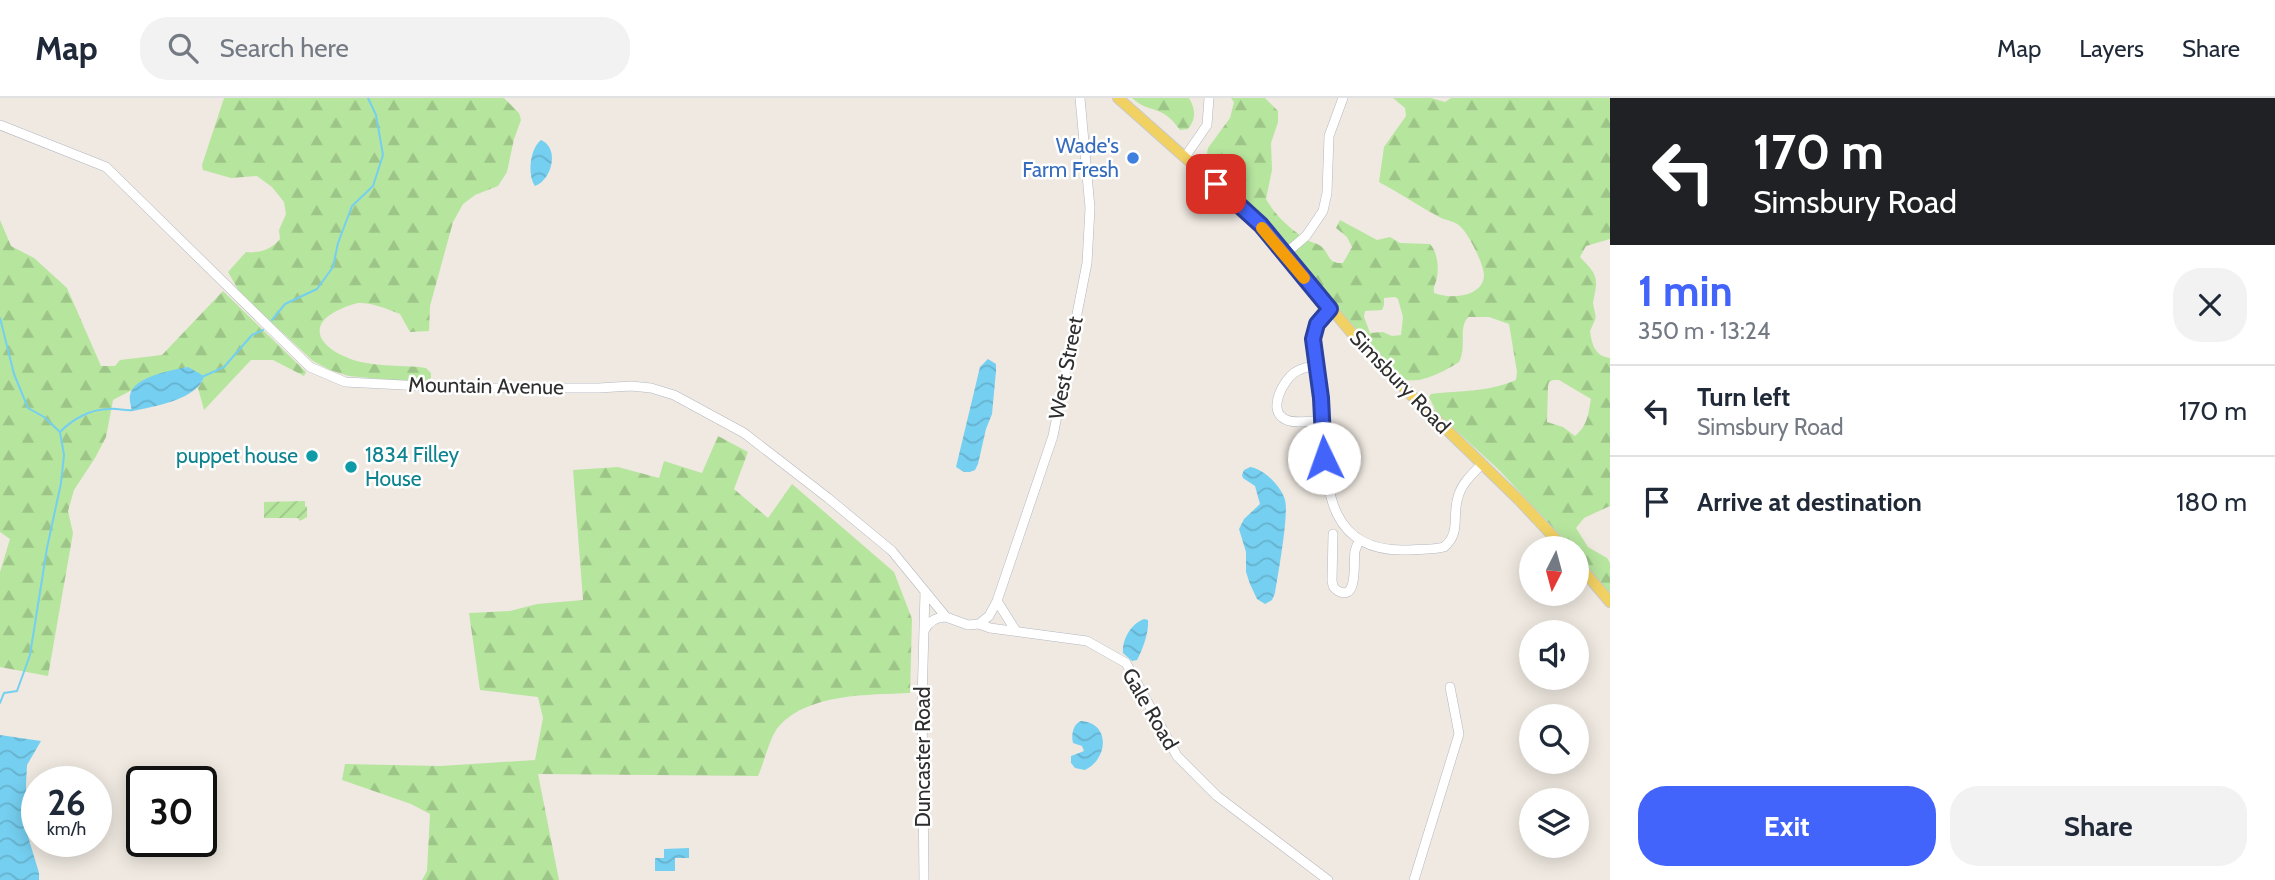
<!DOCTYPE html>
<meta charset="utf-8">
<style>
body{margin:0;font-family:Cabin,sans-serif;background:#f2f2f3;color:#1f2937;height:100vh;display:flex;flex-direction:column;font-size:26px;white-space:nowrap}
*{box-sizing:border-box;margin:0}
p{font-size:23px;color:#747a83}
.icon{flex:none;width:38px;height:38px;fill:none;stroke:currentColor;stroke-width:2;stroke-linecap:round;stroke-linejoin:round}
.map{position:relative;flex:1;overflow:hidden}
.drawer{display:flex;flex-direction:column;background:#fff;width:665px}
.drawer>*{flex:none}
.banner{background:#202124;color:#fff;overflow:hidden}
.needle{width:46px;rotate:186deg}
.fabs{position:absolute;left:1519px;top:438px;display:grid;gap:14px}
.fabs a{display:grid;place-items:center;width:70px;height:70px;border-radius:50%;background:#fff;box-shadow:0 4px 18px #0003;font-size:35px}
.speed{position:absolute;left:21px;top:668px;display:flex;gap:14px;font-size:35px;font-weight:700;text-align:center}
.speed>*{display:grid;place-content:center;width:91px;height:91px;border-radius:50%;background:#fff;box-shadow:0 4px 18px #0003;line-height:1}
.speed small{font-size:18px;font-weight:400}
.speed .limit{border:4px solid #111;border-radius:10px;background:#fff;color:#111}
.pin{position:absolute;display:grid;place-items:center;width:60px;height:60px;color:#fff;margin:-30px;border-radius:14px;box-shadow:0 4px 10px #0006}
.me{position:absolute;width:77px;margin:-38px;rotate:357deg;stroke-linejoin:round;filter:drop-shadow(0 0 5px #0008)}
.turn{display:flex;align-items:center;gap:24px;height:147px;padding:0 28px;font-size:32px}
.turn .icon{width:91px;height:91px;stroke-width:2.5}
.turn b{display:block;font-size:49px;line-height:60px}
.round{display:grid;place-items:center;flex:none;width:74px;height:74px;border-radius:28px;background:#f2f2f3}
.overview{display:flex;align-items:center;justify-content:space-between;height:119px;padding:0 28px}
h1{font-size:42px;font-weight:700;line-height:52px;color:#4264fb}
.button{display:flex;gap:14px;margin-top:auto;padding:14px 28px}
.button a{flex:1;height:80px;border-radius:28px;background:#4264fb;color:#fff;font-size:28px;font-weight:700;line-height:80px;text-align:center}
.button a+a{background:#f2f2f3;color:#1f2937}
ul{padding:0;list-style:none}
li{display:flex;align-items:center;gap:21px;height:91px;padding:0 28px;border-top:2px solid #e0e1e3}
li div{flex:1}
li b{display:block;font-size:26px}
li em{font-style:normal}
header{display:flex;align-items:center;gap:42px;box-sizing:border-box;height:98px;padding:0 35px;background:#fff;border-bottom:2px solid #e0e1e3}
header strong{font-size:33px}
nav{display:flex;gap:38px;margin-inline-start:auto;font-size:24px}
.search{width:490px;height:63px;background:#f2f2f3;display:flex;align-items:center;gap:18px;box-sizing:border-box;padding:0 24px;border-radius:28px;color:#747a83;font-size:26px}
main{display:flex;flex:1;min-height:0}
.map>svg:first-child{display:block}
.forest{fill:url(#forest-firs);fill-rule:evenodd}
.garden{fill:url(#garden-furrows)}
.water{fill:url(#water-waves)}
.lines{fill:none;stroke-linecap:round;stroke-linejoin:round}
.stream{stroke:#75cff0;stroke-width:2}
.minor-casing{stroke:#b4b7c1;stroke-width:10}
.major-casing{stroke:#c9c9c9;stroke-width:12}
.minor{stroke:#fff;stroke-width:9}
.major{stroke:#f2d163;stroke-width:10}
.route-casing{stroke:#2b41a3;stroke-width:18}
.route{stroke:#4264fb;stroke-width:12}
.slow{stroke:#f59e0b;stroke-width:12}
.shop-dot{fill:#3f7fe0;stroke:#fff;stroke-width:2.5}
.culture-dot{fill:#0f9aa8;stroke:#fff;stroke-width:2.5}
.labels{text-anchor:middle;stroke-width:5;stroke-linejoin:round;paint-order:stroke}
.shop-label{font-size:21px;fill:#366cbe;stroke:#fff;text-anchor:end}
.street-label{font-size:21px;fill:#2e2e2e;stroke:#fff}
.culture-label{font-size:21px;fill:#0d838f;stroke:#fff;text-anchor:start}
</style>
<header>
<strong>Map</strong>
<div class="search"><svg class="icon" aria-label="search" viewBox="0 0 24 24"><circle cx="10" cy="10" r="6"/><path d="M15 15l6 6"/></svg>Search here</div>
<nav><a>Map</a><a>Layers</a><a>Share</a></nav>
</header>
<main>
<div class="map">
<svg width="1610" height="782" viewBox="0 0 1610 782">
<defs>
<pattern id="forest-firs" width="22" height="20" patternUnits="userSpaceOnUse" patternTransform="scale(1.75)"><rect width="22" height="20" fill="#b6e59e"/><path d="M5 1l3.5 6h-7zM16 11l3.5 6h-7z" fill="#9dc588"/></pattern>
<pattern id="garden-furrows" width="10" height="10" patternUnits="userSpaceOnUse" patternTransform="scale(1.75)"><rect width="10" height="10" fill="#b6e59e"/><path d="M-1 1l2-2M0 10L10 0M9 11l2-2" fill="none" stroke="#9dc588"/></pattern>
<pattern id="water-waves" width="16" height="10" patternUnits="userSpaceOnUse" patternTransform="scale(1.75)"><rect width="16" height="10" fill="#75cff0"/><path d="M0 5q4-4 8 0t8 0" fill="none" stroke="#66b2ce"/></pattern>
</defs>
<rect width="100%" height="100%" fill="#efe9e1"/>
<path class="forest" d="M224 0H504L519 15 521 22 514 41 507 74 498 88 475 97 463 106 453 124 430 208 429 233 410 234 400 216C388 211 370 204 358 205 353 206 347 208 343 210 308 224 315 246 346 259 369 270 400 266 426 270L431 275V280L421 285 349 278 330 272 313 263 240 195 228 174 246 154C260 155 271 152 280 141L279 132 286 116 284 104 272 89 257 78 231 80 203 72 202 67Z
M1132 0H1189C1196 12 1196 21 1188 31L1180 32C1161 5 1151 17 1132 0Z
M1231 0H1265L1278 13V24L1271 45 1272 72 1266 101C1275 117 1290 131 1306 141 1311 145 1318 145 1322 149 1330 157 1328 166 1343 165L1352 149 1347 139 1336 130 1340 122 1377 142 1390 139 1400 145 1430 146C1437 153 1439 169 1437 179 1436 186 1433 188 1434 195 1449 201 1482 200 1484 178 1484 166 1469 137 1461 129 1455 123 1448 123 1441 120 1420 109 1400 95 1379 84L1384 49 1406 18 1405 10 1393 0H1431L1445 4 1451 0H1610V141L1586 148 1580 159C1591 171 1599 176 1595 194 1595 195 1593 204 1593 205 1596 223 1598 215 1590 233 1592 247 1595 258 1610 260V408L1584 420 1576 430 1588 449 1607 460 1610 465V497L1577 455V450H1572L1499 372 1437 315 1429 299 1431 296C1463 292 1485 295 1516 282L1517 274 1509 226 1489 219H1468C1458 230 1467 249 1459 264 1445 273 1420 287 1403 281L1343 217 1278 134 1205 66 1208 50 1230 20 1234 4ZM1395 199 1398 201 1403 219 1401 237 1392 238 1383 234 1370 235 1364 219 1365 213 1382 212 1384 207V200ZM1553 282H1559L1591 301C1588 316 1588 327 1575 338L1563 329 1547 324 1548 288 1549 284Z
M0 122 11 148 34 160 67 190 101 268H115L120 262 162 257 223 193 306 274 304 278 273 262H251L204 312 198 290 203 282 188 269 145 281 132 292 113 302 106 339 95 360 74 392 68 413 73 435 48 578 0 569V474L10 441 0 434Z
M718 338 748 354 734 391 768 420 792 386 894 474 912 521 910 595C869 597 809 595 779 628 770 638 764 665 758 678L538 676 559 782H422L427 773 430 716 411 706 342 682 345 666 440 668 535 662 543 620 538 599 480 592 469 515 510 513 537 506 583 502 573 372 618 369 659 380 664 363 702 375Z"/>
<path class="garden" d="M305 403V408L307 409V419L300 423 298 420H264V404Z"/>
<path class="water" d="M541 42C560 50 552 82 535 88 527 77 530 50 541 42Z
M988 261 996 266V273L992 316 986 331 978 366 975 372 970 374H964L956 369 980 269Z
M188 269 204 278C199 301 153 309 132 313 131 308 129 302 130 297 134 278 173 272 188 269Z
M1250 369C1264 371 1281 388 1285 402 1289 416 1278 477 1275 495L1272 502 1265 506 1257 501 1250 486 1246 474V454L1239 431 1244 421 1260 406 1255 388 1243 380 1242 377 1244 372Z
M1144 521 1148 522C1149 534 1143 551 1137 562L1132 563 1123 555C1122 541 1131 526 1144 521Z
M1081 623C1111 625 1108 661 1085 672L1075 670 1071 665V658L1084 653 1082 648 1073 645C1071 637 1073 626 1081 623Z
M0 637 41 643 27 667 26 686 27 735 39 775V782H0Z
M689 750V760H675V773H655V760H664V751Z"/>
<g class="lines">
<path class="stream" d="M0 220 14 276 28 310 44 319 60 334 64 357 61 385 47 450 30 557 17 593 4 595 0 605
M272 222 285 206 317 191 333 169 338 145 352 108 373 88 383 57 376 17 368 0
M204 278 224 269 252 237 263 232
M61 333C73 321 91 311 109 311 117 310 125 313 133 312"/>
<g class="minor-casing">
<path id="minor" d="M0 27 106 69 310 269 345 284 462 290H599L631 288 651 290 674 297 744 335 828 400 892 453 946 519 968 527 979 526 989 518 997 503 1053 338 1087 165 1090 110 1080 0
M1185 59 1207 27 1209 0
M1285 156 1306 138 1323 113 1327 95 1329 38 1343 0
M1330 211C1325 216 1319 221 1316 228 1306 249 1320 289 1322 313 1327 375 1319 455 1407 452 1419 451 1433 452 1444 449 1460 436 1453 420 1457 403 1460 387 1471 377 1482 366
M1316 267C1308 269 1300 270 1294 275 1284 282 1268 310 1283 320 1292 327 1312 323 1323 322
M1333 436 1332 483C1333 488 1333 490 1338 493 1359 504 1353 462 1355 453 1356 449 1358 445 1360 442
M997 503 1016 533
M979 526 990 530 1087 543 1126 565 1177 658 1217 698 1328 782
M924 533C928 524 936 519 946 519
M924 782 922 605 925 493
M1414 782 1459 636 1450 589"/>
</g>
<g class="major-casing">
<path id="major" d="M1118 0 1261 127 1350 233 1408 294 1520 403 1564 450
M1577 465 1610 504"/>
</g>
<use href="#minor" class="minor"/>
<use href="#major" class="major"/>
</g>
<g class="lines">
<g class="route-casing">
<path id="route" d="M1216 86 1261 127 1330 211 1317 226 1313 241 1321 300 1324 360"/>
</g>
<use href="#route" class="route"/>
<path class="slow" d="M1262 130 1304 180"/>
</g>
<circle class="shop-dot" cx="1133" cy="60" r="7"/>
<g class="culture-dot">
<circle cx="312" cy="358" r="7"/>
<circle cx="351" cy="369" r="7"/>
</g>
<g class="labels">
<g class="shop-label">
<text x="1119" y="55">Wade's<tspan x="1119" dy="24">Farm Fresh</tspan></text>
</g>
<g class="street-label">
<text transform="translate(1066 270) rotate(-79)" y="7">West Street</text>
<text transform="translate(1400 284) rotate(46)" y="7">Simsbury Road</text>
<text transform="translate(486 288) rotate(1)" y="7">Mountain Avenue</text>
<text transform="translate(1150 611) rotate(60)" y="7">Gale Road</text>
<text transform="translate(923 659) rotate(-90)" y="7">Duncaster Road</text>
</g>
<g class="culture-label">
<text x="365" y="364">1834 Filley<tspan x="365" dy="24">House</tspan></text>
<text x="298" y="365" text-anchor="end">puppet house</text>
</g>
</g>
</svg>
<div class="fabs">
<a><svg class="needle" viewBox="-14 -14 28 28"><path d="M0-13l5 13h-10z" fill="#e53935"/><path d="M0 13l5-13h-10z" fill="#747a83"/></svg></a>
<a><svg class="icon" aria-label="sound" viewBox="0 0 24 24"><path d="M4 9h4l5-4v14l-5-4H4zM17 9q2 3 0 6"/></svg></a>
<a><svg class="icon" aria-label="search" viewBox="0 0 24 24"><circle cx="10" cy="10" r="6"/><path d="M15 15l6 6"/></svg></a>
<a><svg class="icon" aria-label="layers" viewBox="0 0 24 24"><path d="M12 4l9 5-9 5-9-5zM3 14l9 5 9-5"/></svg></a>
</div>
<div class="speed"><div>26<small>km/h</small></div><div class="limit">30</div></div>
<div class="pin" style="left:1216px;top:86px;background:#d93025"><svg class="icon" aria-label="arrive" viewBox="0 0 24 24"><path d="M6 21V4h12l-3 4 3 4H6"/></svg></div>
<svg class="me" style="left:1324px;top:360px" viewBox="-20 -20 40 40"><circle r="19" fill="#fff"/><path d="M0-13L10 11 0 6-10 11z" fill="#4264fb"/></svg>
</div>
<section class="drawer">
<div class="banner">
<div class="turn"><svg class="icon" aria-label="left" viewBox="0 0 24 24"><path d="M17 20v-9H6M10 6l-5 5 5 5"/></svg><div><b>170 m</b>Simsbury Road</div></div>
</div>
<div class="overview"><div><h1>1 min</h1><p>350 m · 13:24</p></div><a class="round"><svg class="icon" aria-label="close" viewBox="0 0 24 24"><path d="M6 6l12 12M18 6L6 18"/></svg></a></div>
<ul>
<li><svg class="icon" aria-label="left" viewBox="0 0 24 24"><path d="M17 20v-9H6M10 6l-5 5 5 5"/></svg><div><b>Turn left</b><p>Simsbury Road</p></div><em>170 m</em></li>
<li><svg class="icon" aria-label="arrive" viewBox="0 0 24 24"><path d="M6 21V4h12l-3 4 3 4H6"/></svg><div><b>Arrive at destination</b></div><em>180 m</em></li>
</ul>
<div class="button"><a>Exit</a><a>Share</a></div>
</section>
</main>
